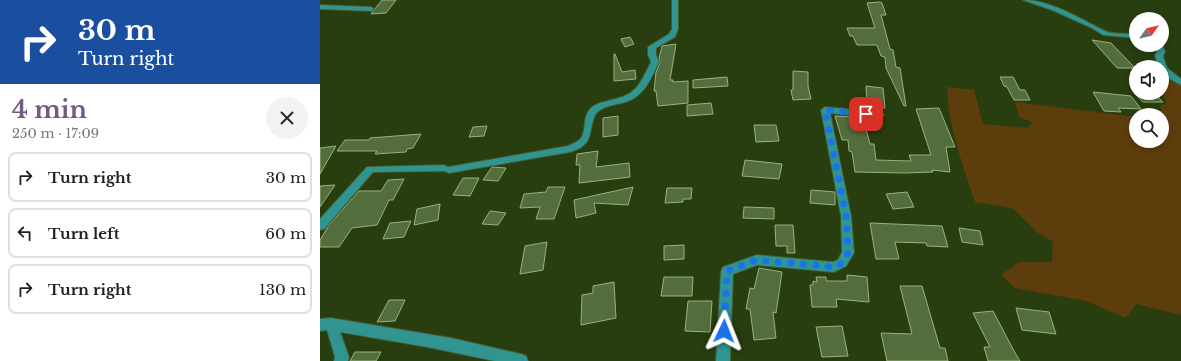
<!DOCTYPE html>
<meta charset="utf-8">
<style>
body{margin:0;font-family:"Libre Baskerville",serif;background:#f2f2f2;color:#222;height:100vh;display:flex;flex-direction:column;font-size:15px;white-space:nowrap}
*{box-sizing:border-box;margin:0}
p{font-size:13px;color:#767676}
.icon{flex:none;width:22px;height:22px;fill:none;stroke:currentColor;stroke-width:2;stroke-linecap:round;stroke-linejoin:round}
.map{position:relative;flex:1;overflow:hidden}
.drawer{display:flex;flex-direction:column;background:#fff;width:320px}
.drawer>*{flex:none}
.banner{background:#1a4fa0;color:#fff;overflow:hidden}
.needle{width:26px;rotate:56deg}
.fabs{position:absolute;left:809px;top:12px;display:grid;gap:8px}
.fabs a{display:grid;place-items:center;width:40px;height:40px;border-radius:50%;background:#fff;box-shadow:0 2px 6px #0003;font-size:20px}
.pin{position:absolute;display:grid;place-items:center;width:34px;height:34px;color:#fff;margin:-17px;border-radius:8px;box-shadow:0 2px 6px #0006}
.me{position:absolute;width:44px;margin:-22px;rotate:2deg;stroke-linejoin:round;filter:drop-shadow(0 0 3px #0008)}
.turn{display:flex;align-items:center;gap:14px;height:84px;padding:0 12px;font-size:18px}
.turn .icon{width:52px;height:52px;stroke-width:2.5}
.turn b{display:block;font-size:28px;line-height:34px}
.round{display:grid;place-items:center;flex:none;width:42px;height:42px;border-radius:21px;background:#f2f2f2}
.headline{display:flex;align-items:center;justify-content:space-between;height:68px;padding:0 12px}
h1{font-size:24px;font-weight:700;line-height:30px;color:#735984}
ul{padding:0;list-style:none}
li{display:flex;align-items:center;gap:12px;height:50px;margin:0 8px 6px;padding:0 4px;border:2px solid #e0e0e0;border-radius:8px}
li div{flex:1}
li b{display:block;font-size:15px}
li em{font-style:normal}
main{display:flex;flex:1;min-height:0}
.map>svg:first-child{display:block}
.green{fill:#5e3d0d}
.building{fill:#546d3d;stroke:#97b37f}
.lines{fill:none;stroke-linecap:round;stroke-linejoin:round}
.minor-casing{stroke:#455a2e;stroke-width:2}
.minor{fill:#309490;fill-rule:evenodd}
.route{stroke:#1a73e8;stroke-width:7;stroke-dasharray:0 12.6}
</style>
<main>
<section class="drawer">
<div class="banner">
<div class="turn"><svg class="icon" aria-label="right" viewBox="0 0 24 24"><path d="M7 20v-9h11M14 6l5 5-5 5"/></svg><div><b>30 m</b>Turn right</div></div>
</div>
<div class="headline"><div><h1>4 min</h1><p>250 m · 17:09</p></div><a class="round"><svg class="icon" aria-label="close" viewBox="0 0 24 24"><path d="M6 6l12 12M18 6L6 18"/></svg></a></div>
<ul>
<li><svg class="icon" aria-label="right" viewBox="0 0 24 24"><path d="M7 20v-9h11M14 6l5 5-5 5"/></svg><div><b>Turn right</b></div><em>30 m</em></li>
<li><svg class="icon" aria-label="left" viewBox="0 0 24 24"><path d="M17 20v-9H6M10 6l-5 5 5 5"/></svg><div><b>Turn left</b></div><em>60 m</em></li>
<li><svg class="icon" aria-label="right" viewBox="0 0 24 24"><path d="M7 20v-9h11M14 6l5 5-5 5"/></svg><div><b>Turn right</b></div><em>130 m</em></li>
</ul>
</section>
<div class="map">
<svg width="861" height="361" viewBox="0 0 861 361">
<rect width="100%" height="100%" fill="#283e0e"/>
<path class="green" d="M842 72 861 86V315L816 304 806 318 766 301 695 288 681 275 699 262H732L733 242 717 232 692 208 655 202C643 165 628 126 627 87L654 90 663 124 708 128 712 122 699 117 695 102 816 117V141H842V115H828L842 113 840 106 847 103 842 93Z"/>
<path class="building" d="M62 0H76L66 13 51 14Z
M560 2 562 3 566 15H561L570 49 573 50 576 67 580 68 586 106H584L566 68 565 57 561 56 557 45H537L533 36H530L527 28H555L547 3Z
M310 37 314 44 305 47 301 39Z
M772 40 791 43 815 68H797Z
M356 44 350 80H353V82L368 81V103L338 106 336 91H334L336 72 340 63 339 58 342 46Z
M294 54H295L302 72 315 70 316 79 294 81Z
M473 71 488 72V86L491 99 473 100 471 90H473Z
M407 77 408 86 373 88V80Z
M680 77H693L700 90H705L710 100H694L687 87 684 86Z
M546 86 563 88 565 108 547 107Z
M773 92 811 96 821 109 798 108 801 112 784 111Z
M814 93H834L843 102H823Z
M391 103 393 114 367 116V105Z
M619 108 635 147H626L630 172 612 170 613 172 585 173 535 172 532 152 529 151 528 140H522L515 116 536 117 540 129H546L550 144H554L556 160 591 161 589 155H611L596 109Z
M298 116V135L283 137V118Z
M434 125H456L459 141 436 142Z
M167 126 164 136 149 137 153 127Z
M101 134 93 148 87 149 86 152 55 154 57 151H17L25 140H49L50 138Z
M16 146 0 174V148Z
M278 151 276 167 309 163 310 177 259 183 260 165H256L257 154Z
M425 160 462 164 459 179 422 176Z
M172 167 186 168 178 181 163 180Z
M143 178H159L150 196 133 195Z
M84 179 73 200H69L57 225 32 228 19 247H0V240L9 225 39 191H61L68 180Z
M15 185 0 207V186Z
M228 187H245L234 219H216L220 207 200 208 204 194 226 192Z
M313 187 308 205 274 203 276 213 256 218 254 200Z
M347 188H372L371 199H363V202L345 203Z
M491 190 515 192V205L490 203Z
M587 192 594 207 573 209 566 194Z
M120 204 118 220 94 225 97 209Z
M424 207 454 208V219L423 218Z
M170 211 186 213 178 225 162 224Z
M91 221 84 237 63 239 70 223Z
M550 223 622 226 628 247 607 246 606 243 575 242 579 259H556Z
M455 225H473L475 253H467V246H456Z
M639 228 660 231 663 245 642 242Z
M227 242 223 270 200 274 205 246Z
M364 245V259L344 260V246Z
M439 268 462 272 456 313 453 312 456 338 434 340 430 309H426L430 288 434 289Z
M527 275 547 277 549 302 516 299 517 307H492L490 285H493V281L497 282 496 277H506V281H527Z
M344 277H373L372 296H341Z
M294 282 296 318 261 325 262 295 273 293V286Z
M580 286H602L620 348H625L628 361H567L561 333 592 334Z
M69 300H85L75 321 57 322Z
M368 301H392L390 332 365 331Z
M696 308 729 312 736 334 702 330Z
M673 311 694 351 700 361H668L664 347H670L653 313Z
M522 326 528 356 502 357 496 327Z
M35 352H61L56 361H30Z"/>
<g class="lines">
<g class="minor-casing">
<path id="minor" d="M352 0H358V29L355 37 336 48V55L339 62C330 80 324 98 302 103 293 105 284 106 276 113 267 130 276 145 250 152L129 173 125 171 53 172 4 229 0 230V219L47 167 124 165 128 167 248 146C252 144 258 142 261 138 267 129 262 117 271 108 276 103 284 102 291 100 317 95 320 84 331 62L328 55V47L349 34 352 29Z
M703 0C732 0 760 19 785 31 793 35 807 33 816 34V38L783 35 772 28 732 10Z
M0 5 51 7 54 9 51 11 0 9Z
M834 45H842L845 52 843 56 847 68 861 79V85L850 79 842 71V67H839L835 56 837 52Z
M505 107 560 112 564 115 560 118 510 113 531 216 534 253 526 266 514 272 437 265 413 274 410 361H396L401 271 403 267 437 255 513 262 518 260 522 252 521 216 501 110Z
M11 318 131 338 201 354 206 356 208 361H175L107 347 20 332 29 357 28 361H14L15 357 7 330 0 331V319Z"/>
</g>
<use href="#minor" class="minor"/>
</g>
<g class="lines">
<path class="route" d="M404 331 407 271 437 260 514 267 522 263 528 253 526 216 505 110 546 114"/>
</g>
</svg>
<div class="fabs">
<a><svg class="needle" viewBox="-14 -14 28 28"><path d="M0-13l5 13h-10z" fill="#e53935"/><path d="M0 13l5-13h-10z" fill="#767676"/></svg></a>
<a><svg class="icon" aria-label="sound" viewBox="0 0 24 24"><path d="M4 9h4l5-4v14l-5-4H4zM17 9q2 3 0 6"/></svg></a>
<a><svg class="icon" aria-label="search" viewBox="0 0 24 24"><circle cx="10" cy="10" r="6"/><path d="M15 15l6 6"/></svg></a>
</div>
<div class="pin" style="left:546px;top:114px;background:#d93025"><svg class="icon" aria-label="arrive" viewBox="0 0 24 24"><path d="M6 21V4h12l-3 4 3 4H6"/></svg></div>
<svg class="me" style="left:404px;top:331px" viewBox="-20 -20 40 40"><path d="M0-17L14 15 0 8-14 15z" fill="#1a73e8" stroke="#fff" stroke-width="4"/></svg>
</div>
</main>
